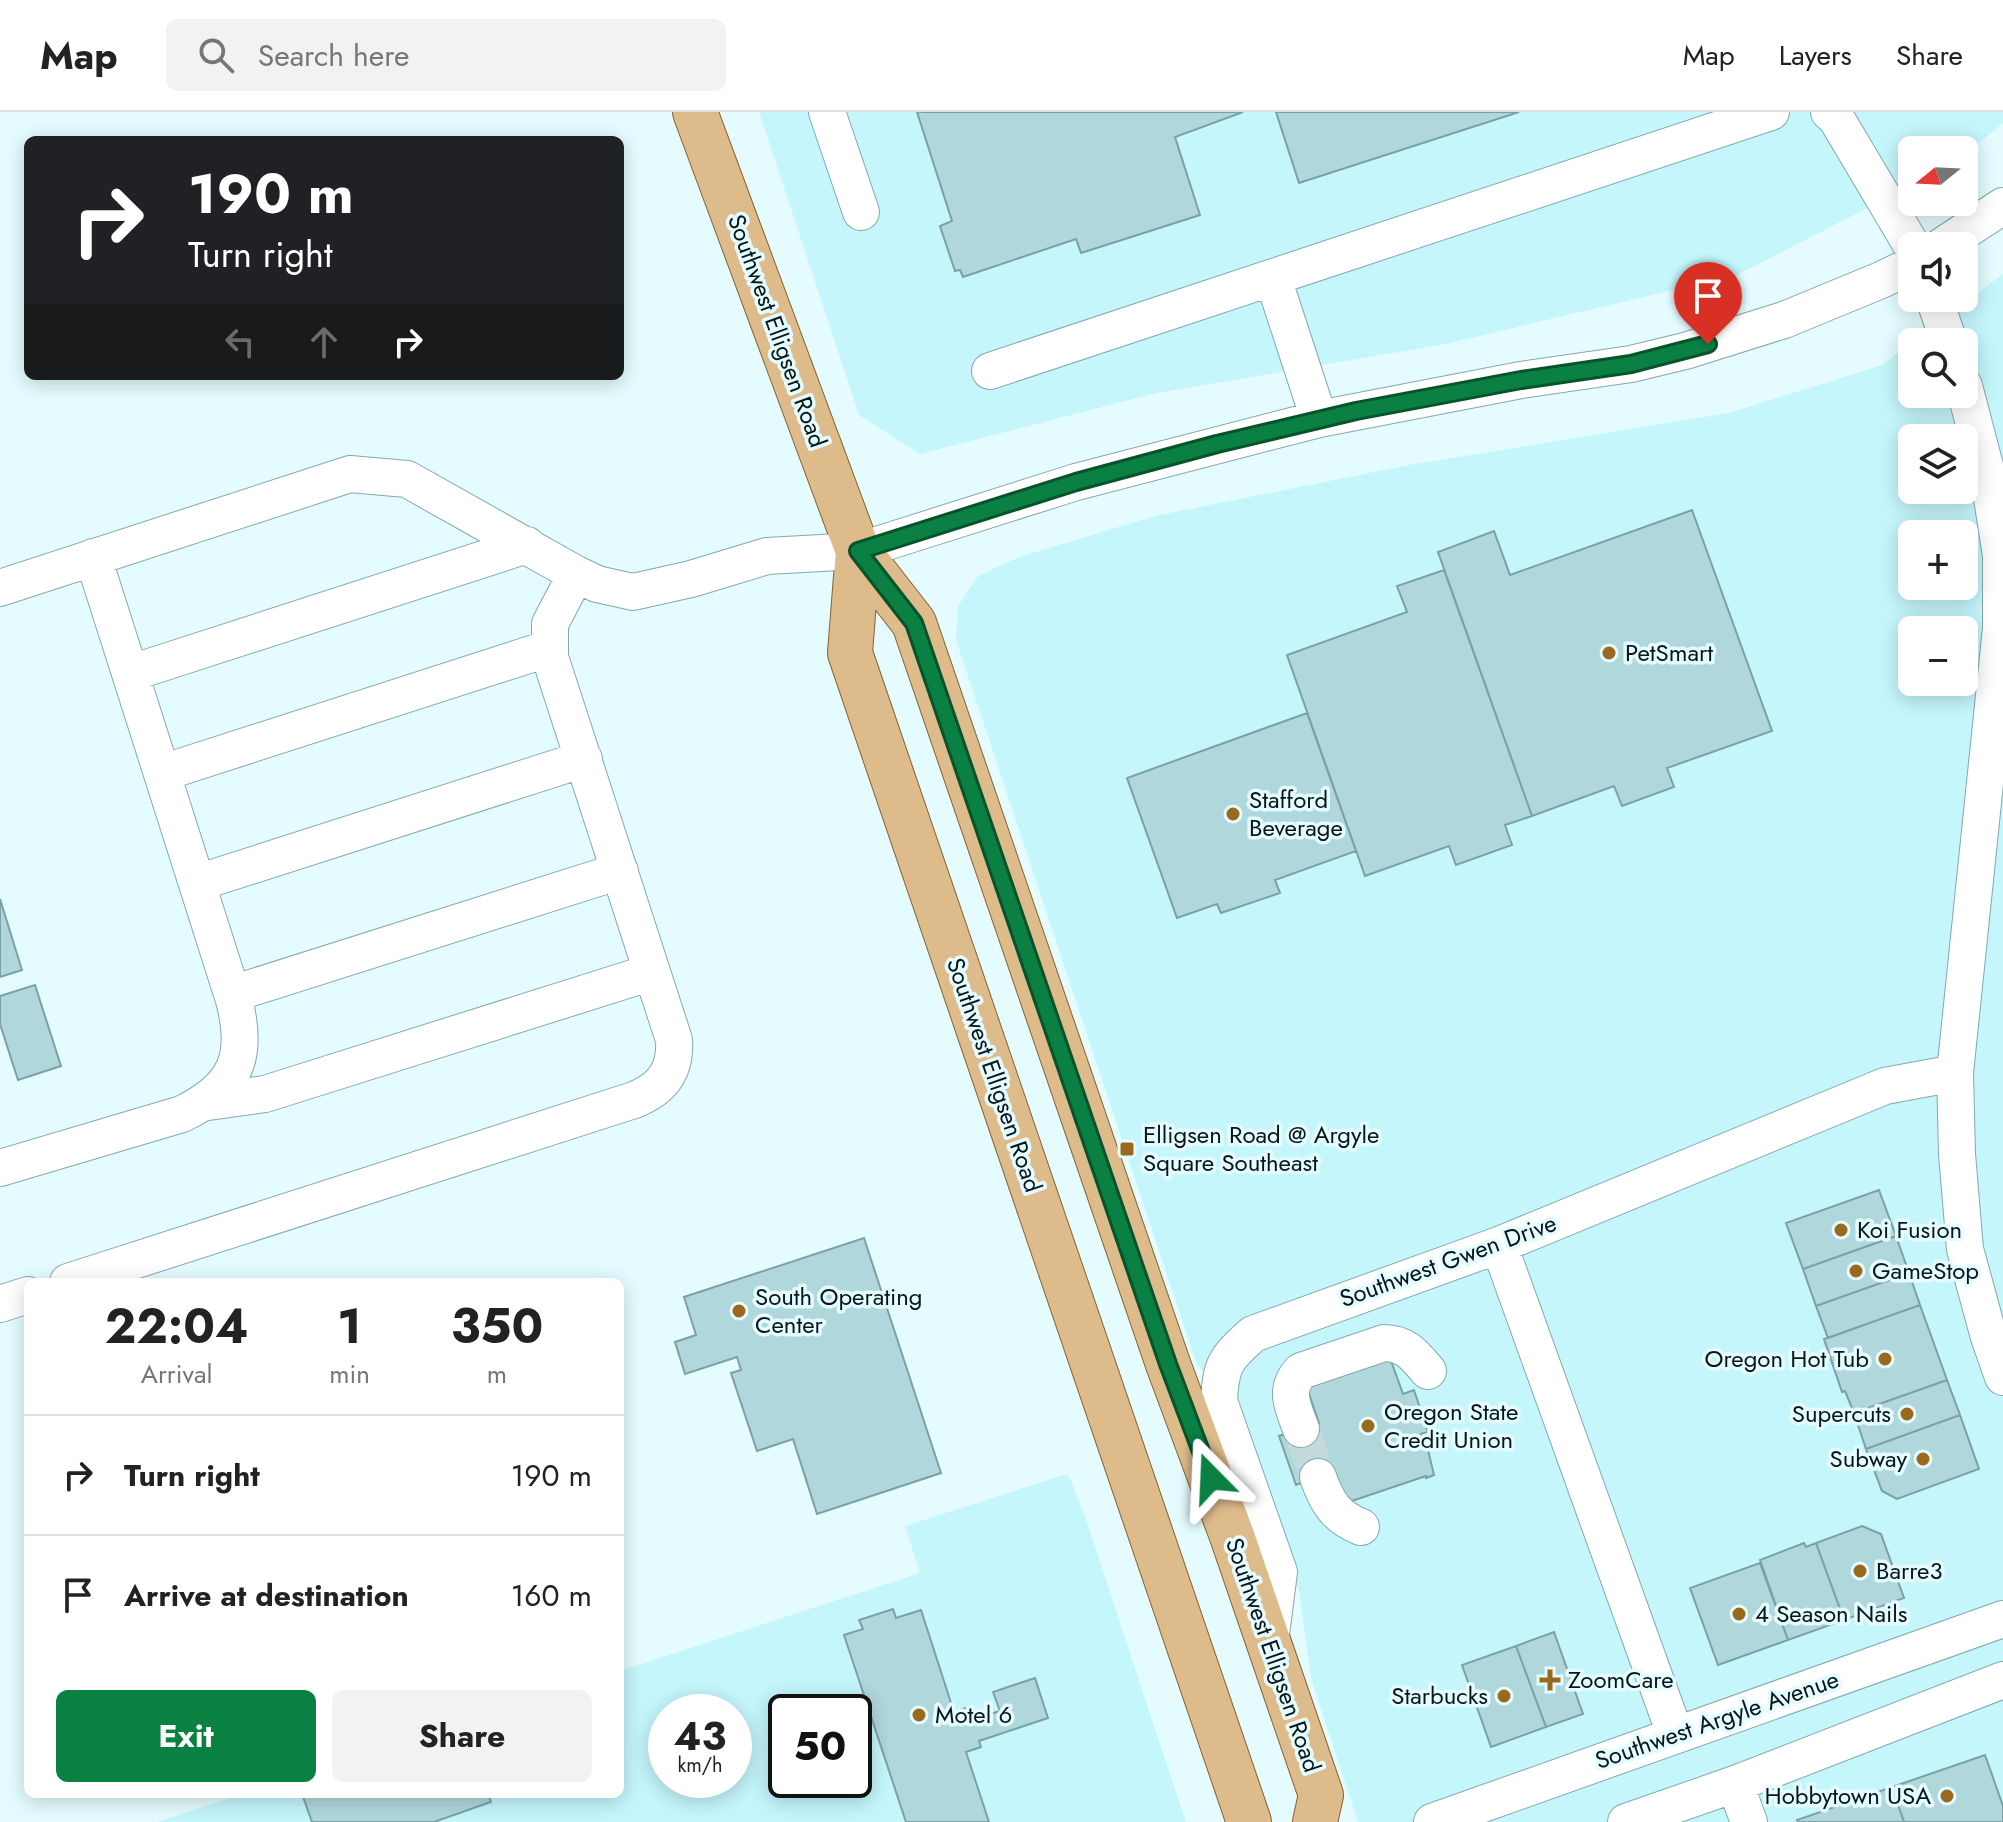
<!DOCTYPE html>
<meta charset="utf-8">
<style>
body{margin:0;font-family:Jost,sans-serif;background:#f2f2f2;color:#222;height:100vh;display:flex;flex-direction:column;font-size:30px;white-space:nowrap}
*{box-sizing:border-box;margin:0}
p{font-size:26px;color:#767676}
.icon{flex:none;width:44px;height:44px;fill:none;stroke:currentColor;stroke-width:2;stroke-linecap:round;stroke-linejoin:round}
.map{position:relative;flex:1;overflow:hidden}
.side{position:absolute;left:24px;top:1166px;width:600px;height:520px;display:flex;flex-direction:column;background:#fff;border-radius:12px;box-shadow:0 4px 20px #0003}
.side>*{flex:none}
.hud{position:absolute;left:24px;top:24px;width:600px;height:244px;border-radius:12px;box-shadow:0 4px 20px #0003;background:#202124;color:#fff;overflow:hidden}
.needle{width:52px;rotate:252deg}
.controls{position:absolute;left:1898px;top:24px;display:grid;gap:16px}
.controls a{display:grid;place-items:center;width:80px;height:80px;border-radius:12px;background:#fff;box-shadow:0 4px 20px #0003;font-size:40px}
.speed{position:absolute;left:648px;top:1582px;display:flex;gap:16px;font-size:40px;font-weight:700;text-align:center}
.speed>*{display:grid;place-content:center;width:104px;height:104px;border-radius:50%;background:#fff;box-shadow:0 4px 20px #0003;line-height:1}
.speed small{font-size:20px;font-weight:400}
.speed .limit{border:4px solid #111;border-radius:12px;background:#fff;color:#111}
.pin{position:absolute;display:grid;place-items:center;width:68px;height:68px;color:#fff;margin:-82px -34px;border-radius:50% 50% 50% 0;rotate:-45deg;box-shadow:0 0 8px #0007}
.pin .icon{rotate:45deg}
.me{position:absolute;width:88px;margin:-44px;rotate:339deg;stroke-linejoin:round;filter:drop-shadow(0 0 6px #0008)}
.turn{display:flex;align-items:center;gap:28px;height:168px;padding:0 32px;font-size:36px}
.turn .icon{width:104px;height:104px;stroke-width:2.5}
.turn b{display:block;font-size:56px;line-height:68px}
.lanes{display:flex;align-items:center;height:76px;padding:0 32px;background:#0003;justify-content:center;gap:40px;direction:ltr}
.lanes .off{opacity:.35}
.eta{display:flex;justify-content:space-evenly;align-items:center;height:136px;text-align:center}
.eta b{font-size:48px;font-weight:700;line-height:56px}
.primary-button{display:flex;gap:16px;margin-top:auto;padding:16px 32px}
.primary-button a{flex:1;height:92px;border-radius:12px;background:#0b8043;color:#fff;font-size:32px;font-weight:700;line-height:92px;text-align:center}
.primary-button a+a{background:#f2f2f2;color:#222}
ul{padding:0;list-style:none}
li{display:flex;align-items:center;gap:24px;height:120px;padding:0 32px;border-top:2px solid #e0e0e0}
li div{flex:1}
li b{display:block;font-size:30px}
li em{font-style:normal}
header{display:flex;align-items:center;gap:48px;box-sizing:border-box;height:112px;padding:0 40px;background:#fff;border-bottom:2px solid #e0e0e0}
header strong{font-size:38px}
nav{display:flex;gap:44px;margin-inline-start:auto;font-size:28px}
.search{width:560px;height:72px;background:#f2f2f2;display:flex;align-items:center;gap:20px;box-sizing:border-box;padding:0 28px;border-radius:12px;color:#767676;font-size:30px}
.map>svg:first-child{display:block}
.built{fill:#c4f6fc;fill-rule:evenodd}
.building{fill:#afd7dc;stroke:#7ba1a5;stroke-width:2}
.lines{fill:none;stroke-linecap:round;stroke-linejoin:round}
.minor-tunnel{stroke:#c3dadc;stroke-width:36;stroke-dasharray:36 18;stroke-linecap:butt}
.minor-casing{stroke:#83a9ad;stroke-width:38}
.major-casing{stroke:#846331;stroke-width:46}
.minor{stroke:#fff;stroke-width:36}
.major{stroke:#debb8b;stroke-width:44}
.route-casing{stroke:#07532c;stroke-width:20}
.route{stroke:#0b8043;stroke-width:14}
.poi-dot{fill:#9b691e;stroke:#e4fcff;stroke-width:3}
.labels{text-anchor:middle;stroke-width:7;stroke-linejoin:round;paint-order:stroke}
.street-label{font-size:24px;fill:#071618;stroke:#e4fcff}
.poi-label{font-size:24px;fill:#071618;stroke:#e4fcff;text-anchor:start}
</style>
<header>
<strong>Map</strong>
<div class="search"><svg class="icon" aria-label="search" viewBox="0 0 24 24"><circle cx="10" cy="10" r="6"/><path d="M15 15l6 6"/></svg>Search here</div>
<nav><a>Map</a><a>Layers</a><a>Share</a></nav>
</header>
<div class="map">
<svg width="2003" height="1710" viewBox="0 0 2003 1710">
<rect width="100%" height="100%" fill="#e4fcff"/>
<path class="built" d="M759 0H2003V11L1964 44V38H1912V73L1737 163 1441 233 1156 281 920 342 859 303Z
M2003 162V1710H1358L1311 1566 1299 1479 1233 1283 1197 1253 956 528 958 494 978 464 1019 445 1155 404 1409 353 1729 301 1882 253 1912 230V282H1964V230H1913ZM1912 326H1964V378H1912ZM1912 422H1964V474H1912ZM1912 518H1964V570H1912Z
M1067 1362 1072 1371 1086 1408 1186 1710H157L243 1682H620V1559L920 1461 905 1414ZM666 1600H734V1668H666ZM786 1600H854V1668H786Z"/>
<path class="building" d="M917 0H1243L1175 25 1200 103 1081 141 1076 127 963 165 960 158 955 159 940 114 952 109Z
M1276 0H1519L1299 71Z
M1692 398 1772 619 1667 656 1674 675 1622 694 1614 674 1532 704 1438 440 1494 419 1510 463Z
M1444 458 1532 704 1505 713 1512 733 1456 753 1449 734 1365 764 1287 543 1407 500 1397 474Z
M1307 601 1356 739 1275 768 1280 781 1221 801 1217 792 1177 806 1127 666Z
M0 787 22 858 0 865Z
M35 873 61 954 18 968 0 912V884Z
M1879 1078 1896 1124 1803 1157 1786 1111Z
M1896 1124 1909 1161 1816 1194 1803 1157Z
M864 1126 941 1361 817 1402 793 1327 757 1339 731 1261 741 1258 737 1245 685 1262 675 1230 696 1223 684 1185Z
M1909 1161 1920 1193 1828 1226 1816 1194Z
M1920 1193 1947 1268 1854 1301 1845 1279 1842 1280 1824 1227Z
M1389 1243 1403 1282 1414 1278 1428 1320 1421 1322 1423 1327 1428 1325 1431 1337 1428 1338 1434 1363 1426 1366V1364L1346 1391 1335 1359 1296 1373 1279 1324 1319 1311 1307 1276Z
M1947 1268 1960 1303 1866 1337 1854 1301Z
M1960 1303 1979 1357 1897 1387 1882 1379 1866 1337Z
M1862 1414 1881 1422 1904 1486 1844 1508 1816 1431Z
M1804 1431 1806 1435 1816 1431 1844 1508 1788 1528 1760 1448Z
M1760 1451 1788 1528 1718 1553 1690 1476Z
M893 1497 896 1506 921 1498 954 1600 966 1596 969 1608 1000 1599 993 1580 1035 1566 1048 1606 979 1629 981 1635 966 1640 989 1710H906L844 1523 863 1517 859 1508Z
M1554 1520 1583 1602 1546 1615 1516 1534Z
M1516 1534 1546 1615 1491 1635 1462 1553Z
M1985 1643 2003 1694V1710H1904L1892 1675Z
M1892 1675 1904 1710H1798L1797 1708Z
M302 1682H488L491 1690 434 1710H312Z"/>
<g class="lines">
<path class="minor-tunnel" d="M1301 1317 1318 1365"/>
<g class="minor-casing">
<path id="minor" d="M827 0 861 100
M1829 0 1836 6 1912 134
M1942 134 2003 94
M1273 166 1319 307
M1934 186 1949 230
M990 259 1771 0
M1964 274 1990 373 2001 444V516L1955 961 1957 1042 1965 1137 1989 1225 2003 1265
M0 476 350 362 407 367 576 462 597 472 633 480 691 467 767 444 858 439 1076 370 1319 307 1521 268 1631 252 1685 239 1784 208 1881 168 1912 153
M131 561 527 433
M162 661 550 536
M197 771 584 647
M232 882 620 759
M208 990 265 982 652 860
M0 1056 182 1002C236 976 249 945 234 888L93 445
M1499 1133 1675 1622
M68 1170 634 988C662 977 676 959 674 928L550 545V512L576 462
M0 1192 28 1183
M1301 1317C1293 1295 1283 1278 1301 1259L1384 1231C1406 1231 1415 1244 1428 1259
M1318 1365C1327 1391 1336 1405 1361 1415
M1270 1530 1279 1460 1219 1289C1221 1252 1225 1247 1253 1222L1499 1133 1885 974 1955 961
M1735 1672 1749 1710
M1432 1710 2003 1507
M1626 1710 1735 1672 2003 1568"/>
</g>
<g class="major-casing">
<path id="major" d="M695 0 858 439 914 511 1168 1252 1232 1424 1321 1683 1315 1710
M858 439 850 541 1249 1710"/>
</g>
<use href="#minor" class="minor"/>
<use href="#major" class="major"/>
</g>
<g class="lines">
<g class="route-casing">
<path id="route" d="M1211 1366 1168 1252 914 511 858 439 1076 370 1217 332 1356 299 1521 268 1631 252 1708 232"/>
</g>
<use href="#route" class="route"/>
</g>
<g class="poi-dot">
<circle cx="1609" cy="541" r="8"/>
<circle cx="1233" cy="702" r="8"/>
<rect x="1119" y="1029" width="16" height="16" rx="4"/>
<circle cx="1841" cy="1118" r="8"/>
<circle cx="1856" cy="1159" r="8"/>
<circle cx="739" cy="1199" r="8"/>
<circle cx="1885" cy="1247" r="8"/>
<circle cx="1907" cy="1302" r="8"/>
<circle cx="1368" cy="1314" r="8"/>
<circle cx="1923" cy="1347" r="8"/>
<circle cx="1860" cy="1459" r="8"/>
<circle cx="1739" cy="1502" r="8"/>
<path d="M1546 1556h8v8h8v8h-8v8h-8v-8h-8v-8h8z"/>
<circle cx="1504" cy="1584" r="8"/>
<circle cx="919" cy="1603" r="8"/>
<circle cx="1947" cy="1684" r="8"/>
</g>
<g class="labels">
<g class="street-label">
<text transform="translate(777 219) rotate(70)" y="8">Southwest Elligsen Road</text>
<text transform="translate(994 963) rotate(71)" y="8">Southwest Elligsen Road</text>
<text transform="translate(1448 1149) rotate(-20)" y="8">Southwest Gwen Drive</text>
<text transform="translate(1273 1543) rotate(71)" y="8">Southwest Elligsen Road</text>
<text transform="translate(1717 1608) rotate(-19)" y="8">Southwest Argyle Avenue</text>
</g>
<g class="poi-label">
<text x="1625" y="549">PetSmart</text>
<text x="1249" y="696">Stafford<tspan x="1249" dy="28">Beverage</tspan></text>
<text x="1143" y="1031">Elligsen Road @ Argyle<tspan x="1143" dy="28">Square Southeast</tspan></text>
<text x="1857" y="1126">Koi Fusion</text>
<text x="1872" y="1167">GameStop</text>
<text x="755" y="1193">South Operating<tspan x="755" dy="28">Center</tspan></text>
<text x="1869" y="1255" text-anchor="end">Oregon Hot Tub</text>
<text x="1384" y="1308">Oregon State<tspan x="1384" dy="28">Credit Union</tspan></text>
<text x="1891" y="1310" text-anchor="end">Supercuts</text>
<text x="1907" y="1355" text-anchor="end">Subway</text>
<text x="1876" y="1467">Barre3</text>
<text x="1755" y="1510">4 Season Nails</text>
<text x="1568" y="1576">ZoomCare</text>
<text x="1488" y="1592" text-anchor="end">Starbucks</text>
<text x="935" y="1611">Motel 6</text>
<text x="1931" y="1692" text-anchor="end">Hobbytown USA</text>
</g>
</g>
</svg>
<div class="controls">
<a><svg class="needle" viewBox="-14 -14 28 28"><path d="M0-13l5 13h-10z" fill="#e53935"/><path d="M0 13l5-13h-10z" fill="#767676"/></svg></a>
<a><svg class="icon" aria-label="sound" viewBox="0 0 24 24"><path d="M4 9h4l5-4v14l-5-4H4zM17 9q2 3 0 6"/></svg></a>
<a><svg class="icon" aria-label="search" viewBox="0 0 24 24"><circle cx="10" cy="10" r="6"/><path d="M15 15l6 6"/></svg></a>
<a><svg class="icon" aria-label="layers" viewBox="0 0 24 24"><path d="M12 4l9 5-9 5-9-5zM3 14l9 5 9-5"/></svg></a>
<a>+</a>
<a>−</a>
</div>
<div class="speed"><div>43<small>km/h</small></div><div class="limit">50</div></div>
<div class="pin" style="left:1708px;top:232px;background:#d93025"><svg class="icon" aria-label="arrive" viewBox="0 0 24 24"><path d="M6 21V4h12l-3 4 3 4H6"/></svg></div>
<svg class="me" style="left:1211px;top:1366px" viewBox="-20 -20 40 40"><path d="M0-17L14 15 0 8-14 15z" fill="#0b8043" stroke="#fff" stroke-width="4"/></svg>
<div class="hud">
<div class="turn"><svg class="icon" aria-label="right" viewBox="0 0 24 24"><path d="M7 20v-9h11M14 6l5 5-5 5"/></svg><div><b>190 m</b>Turn right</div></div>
<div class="lanes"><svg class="icon off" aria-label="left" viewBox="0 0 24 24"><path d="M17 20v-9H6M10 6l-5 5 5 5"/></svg><svg class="icon off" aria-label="ahead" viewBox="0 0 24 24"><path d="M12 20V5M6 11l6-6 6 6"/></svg><svg class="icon" aria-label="right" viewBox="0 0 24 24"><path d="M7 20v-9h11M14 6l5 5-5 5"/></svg></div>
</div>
<section class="side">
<div class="eta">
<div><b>22:04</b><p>Arrival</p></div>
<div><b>1</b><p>min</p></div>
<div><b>350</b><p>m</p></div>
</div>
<ul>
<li><svg class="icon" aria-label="right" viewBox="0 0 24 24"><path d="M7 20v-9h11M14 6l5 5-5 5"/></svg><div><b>Turn right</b></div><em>190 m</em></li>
<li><svg class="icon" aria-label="arrive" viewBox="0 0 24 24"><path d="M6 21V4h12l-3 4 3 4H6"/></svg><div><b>Arrive at destination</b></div><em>160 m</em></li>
</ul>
<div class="primary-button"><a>Exit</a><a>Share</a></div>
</section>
</div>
